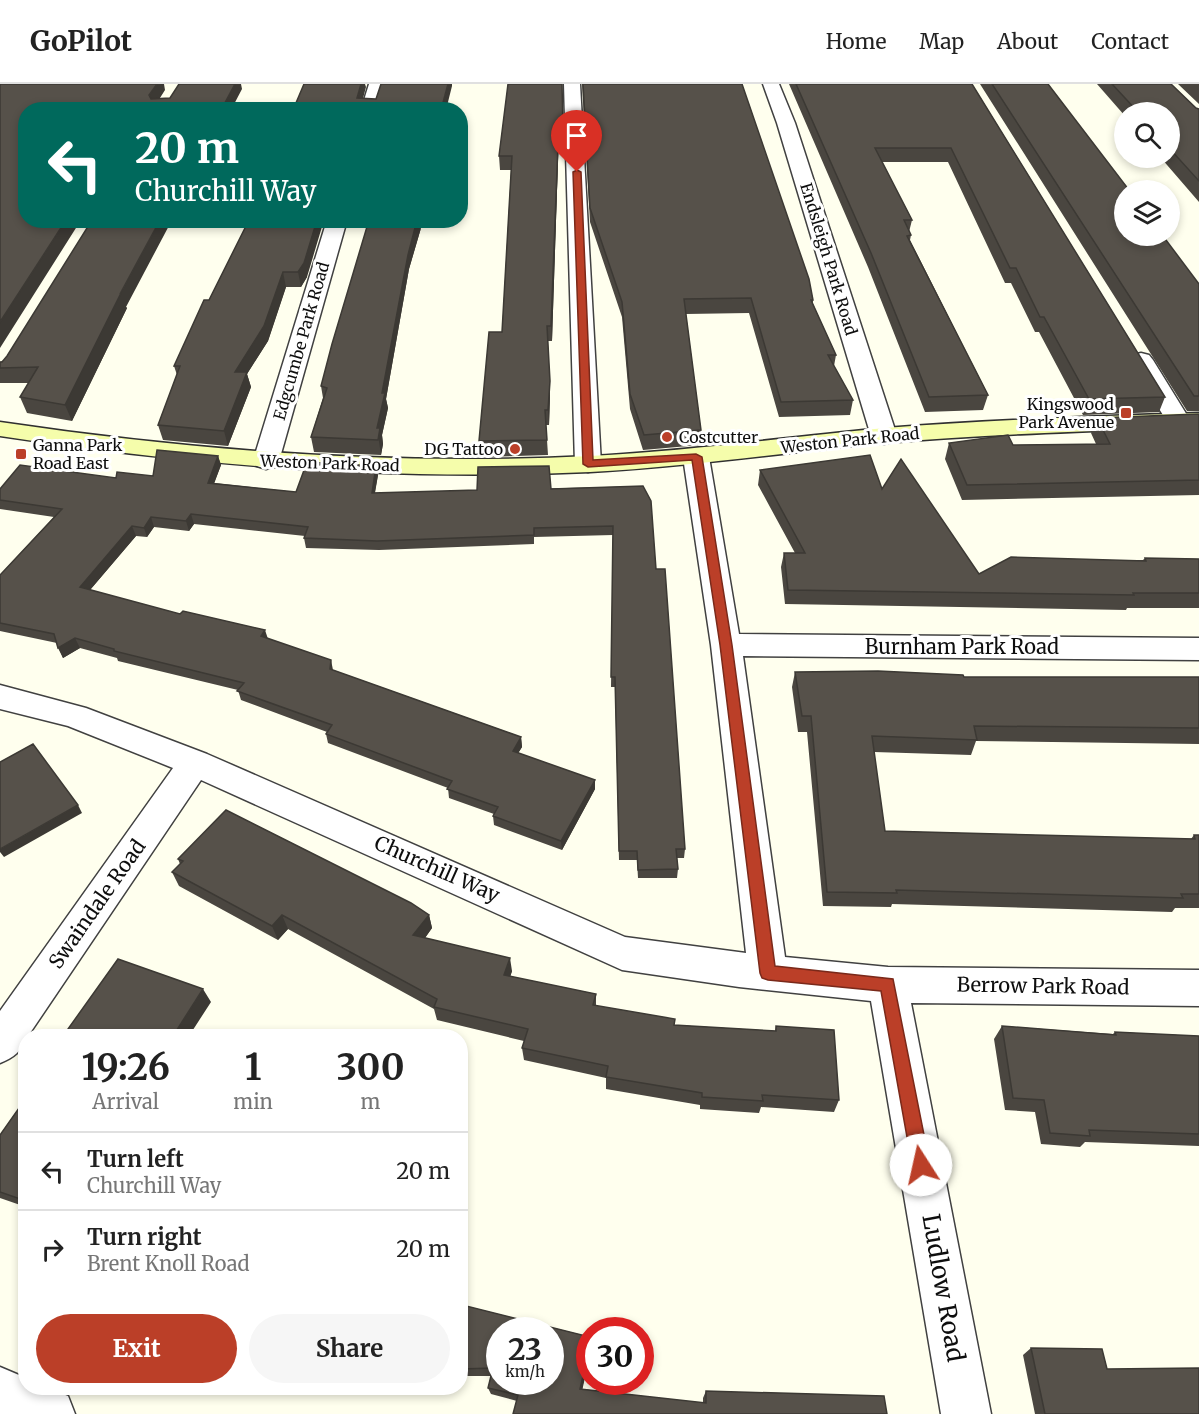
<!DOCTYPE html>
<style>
body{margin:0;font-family:Merriweather,serif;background:#f6f6f6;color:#222;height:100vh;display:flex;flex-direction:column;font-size:22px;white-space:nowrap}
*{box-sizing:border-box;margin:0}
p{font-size:20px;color:#767676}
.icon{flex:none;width:33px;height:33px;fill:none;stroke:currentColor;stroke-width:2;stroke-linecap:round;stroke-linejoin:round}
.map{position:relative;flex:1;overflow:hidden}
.sheet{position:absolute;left:18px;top:945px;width:450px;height:366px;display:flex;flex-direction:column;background:#fff;border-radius:24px;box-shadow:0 3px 9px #0003}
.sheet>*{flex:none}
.banner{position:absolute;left:18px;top:18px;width:450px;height:126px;border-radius:24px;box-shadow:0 3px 9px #0003;background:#00695c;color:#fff;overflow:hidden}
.buttons{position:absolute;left:1114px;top:18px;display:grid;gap:12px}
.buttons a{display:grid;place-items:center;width:66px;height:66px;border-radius:50%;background:#fff;box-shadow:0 3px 9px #0003;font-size:30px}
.speed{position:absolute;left:486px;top:1233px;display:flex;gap:12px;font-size:30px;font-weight:700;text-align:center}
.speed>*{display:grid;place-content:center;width:78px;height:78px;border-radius:50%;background:#fff;box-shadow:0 3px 9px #0003;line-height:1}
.speed small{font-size:15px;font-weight:400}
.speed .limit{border:9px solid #d22;background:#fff;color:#111}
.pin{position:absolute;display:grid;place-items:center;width:51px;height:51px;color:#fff;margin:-62px -26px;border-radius:50% 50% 50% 0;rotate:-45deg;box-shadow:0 0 6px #0007}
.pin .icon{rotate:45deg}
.me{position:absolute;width:66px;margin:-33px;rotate:350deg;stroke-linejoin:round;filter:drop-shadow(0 0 4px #0008)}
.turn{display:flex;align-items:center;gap:21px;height:126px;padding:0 18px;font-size:27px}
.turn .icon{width:78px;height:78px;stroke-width:2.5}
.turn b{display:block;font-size:42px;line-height:51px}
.eta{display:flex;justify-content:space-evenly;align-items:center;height:102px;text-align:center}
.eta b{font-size:36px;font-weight:700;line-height:42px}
.cta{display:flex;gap:12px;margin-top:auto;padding:12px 18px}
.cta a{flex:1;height:69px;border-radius:36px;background:#bb3f28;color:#fff;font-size:24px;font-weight:700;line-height:69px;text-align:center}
.cta a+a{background:#f6f6f6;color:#222}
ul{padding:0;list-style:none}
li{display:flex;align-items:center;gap:18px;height:78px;padding:0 18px;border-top:2px solid #e0e0e0}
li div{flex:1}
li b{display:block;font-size:22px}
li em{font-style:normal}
header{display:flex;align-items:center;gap:36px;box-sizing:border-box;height:84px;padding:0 30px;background:#fff;border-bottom:2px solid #e0e0e0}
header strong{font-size:28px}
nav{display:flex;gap:33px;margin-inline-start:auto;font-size:21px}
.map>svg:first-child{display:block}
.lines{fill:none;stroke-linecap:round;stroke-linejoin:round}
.street-casing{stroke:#414141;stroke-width:3}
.secondary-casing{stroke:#303030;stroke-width:3}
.street{fill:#fff;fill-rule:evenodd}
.secondary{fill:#f5fdab;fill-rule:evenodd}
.wall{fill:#4a4640}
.shaded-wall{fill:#3c3934}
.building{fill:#56514a;stroke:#3c3934;stroke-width:1.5;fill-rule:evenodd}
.route{fill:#bb3f28;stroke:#7a291a;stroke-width:1.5}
.poi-dot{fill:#bb3f28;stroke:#fff;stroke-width:2}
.labels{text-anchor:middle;stroke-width:6;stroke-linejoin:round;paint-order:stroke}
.far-street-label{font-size:16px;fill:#0e0e0e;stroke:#fff}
.far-poi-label{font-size:16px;fill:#0e0e0e;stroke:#fff;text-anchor:end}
.street-label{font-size:20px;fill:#0e0e0e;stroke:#fff}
.near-street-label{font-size:24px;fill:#0e0e0e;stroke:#fff}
</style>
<header>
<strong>GoPilot</strong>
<nav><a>Home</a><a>Map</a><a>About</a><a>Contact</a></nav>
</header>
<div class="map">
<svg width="1199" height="1330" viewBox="0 0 1199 1330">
<rect width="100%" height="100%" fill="#ffe"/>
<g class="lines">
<g class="street-casing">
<path id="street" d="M369 0H385L378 26H361Z
M564 0H580L601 380 597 385 588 388 579 385 575 380Z
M763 0H779L795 39 897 352 893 357 884 360 875 357 871 352 777 39Z
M327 136H347L279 377 275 382 266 385 257 382 253 377Z
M1141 269 1149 271 1153 276 1190 336 1187 341 1178 343 1169 341 1166 336 1129 276 1133 271Z
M696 365 705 368 709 373 739 550 1199 554V576L743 572 785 873 888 883 1199 886V922L911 919 991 1330H941L871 917 739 903 622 886 201 696 28 952H26C23 967 13 974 0 979V927L173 684 68 642 0 625V601L86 624 207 670 625 853 746 869 711 561 683 373 687 368Z
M0 1283 26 1294V1304H47L68 1312 75 1330H0Z"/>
</g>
<g class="secondary-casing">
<path id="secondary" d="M1199 329V343C1094 347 990 350 885 359 787 368 689 383 590 388 393 397 195 382 0 352V338C195 367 393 382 590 372 689 367 787 353 885 344 990 336 1094 332 1199 329Z"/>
</g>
<use href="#street" class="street"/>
<use href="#secondary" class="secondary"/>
</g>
<path class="wall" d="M562 0 563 59 559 47 552 257H548L550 312 549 341H546L548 371 481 373 479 357 502 248 511 86H500L499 72Z
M582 0H742L813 216V220L836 271 834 282 853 316 850 331 779 333 749 229 686 230 701 346 700 361 643 366 630 325 622 233 590 138Z
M789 0H972L1165 313 1159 328 1083 331 1039 248H1035L1011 199H1005L948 78H882L912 136 909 148 911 151 910 156 988 311 983 326 925 328 868 183Z
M980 0H1048L1199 200V327H1187Z
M1097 0H1171L1196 24 1199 25V118L1161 74H1170V28H1125V32Z
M1178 0H1199V20Z
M249 136 307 193 301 203H286L268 257 247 290 251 303 228 362 163 356 158 341 177 291 174 282 209 216Z
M421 144 409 185 386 315 388 324 382 351 383 360 381 371 314 368 311 353 323 314 321 302Z
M126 223 127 224 72 337 27 329 20 313 29 299H0V278Z
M1199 330V411L962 416 945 375 949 359 1013 361 1096 360 1091 349 1097 334Z
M218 372 221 381 214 399 296 408 378 391 375 409 643 402 656 485 685 765 684 774H677L678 785 677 794H638L637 776H619L615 603H611L613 451 534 453V460L379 466 306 464 304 454 305 452 194 440 189 447 154 443 147 453 136 452 90 506 267 554 333 586 521 653 522 663 518 669 595 705 562 766 494 741 493 732 494 730 449 714 448 704 328 659 326 650 327 648 241 616 238 606 118 577 117 574 80 564 63 574 57 559 0 547V491L54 433 0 425V405L116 394 153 392Z
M760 386 882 405 979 490 1143 476 1145 474 1199 475V524H1127L1126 526 785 520 781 483 784 469H795L758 401Z
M795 588 964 593H1199V660L976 657 971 671 874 668 885 747 1191 755 1194 751H1199V824H1175L1172 828 892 820 891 823 823 822 807 648H798L792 603Z
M178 775 429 831 432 844 425 854 512 887 510 893 596 910V922L675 941 775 947 776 942 839 1016 834 1028 761 1023 759 1029 700 1025V1021L606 1005V994L524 976 522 964 524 957 437 936 434 925 288 845 278 856 179 802 172 788 180 780Z
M1002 942 1113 950 1115 948 1199 952V1062L1085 1058 1080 1063 1041 1060 1035 1028 1005 1026 994 955Z
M26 1014V1123L0 1114V1051Z
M460 1203 466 1212V1222L590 1253V1270L582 1305 703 1319V1314L706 1307 887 1330 517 1317 491 1310 488 1304 491 1292H460Z
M1031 1264 1107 1285 1199 1330H1035L1023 1271Z"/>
<path class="shaded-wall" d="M157 0H164L165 6 153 25 149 11Z
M235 0H241L242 5 231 26H221Z
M361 0H365L366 3 360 26 357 14Z
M448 0H452V2L446 26H441Z
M559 34V47L552 257 551 242Z
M66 136H81L0 264V238Z
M160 136H172L126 223 127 224 72 337 65 321 120 210Z
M317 136H324L307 193 301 203 298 188Z
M416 136H420L421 144 409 185 386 315 388 324 382 351 383 360 381 371 377 344 382 309 408 171Z
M283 188 286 203 268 257 247 290 251 303 228 362 224 347 235 288Z
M550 297V312L549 341 548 326Z
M218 372 221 381 211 408 208 399Z
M376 382 378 391 373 418 372 409Z
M191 430 194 440 189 447 186 437Z
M151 433 154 443 147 453 144 444Z
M132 442 136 452 84 513 80 503Z
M265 546 268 555 261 552Z
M75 554 80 564 63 574 58 564Z
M331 576 333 586 330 585Z
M521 653 522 663 514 676 513 667Z
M595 696V705L562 766 561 757Z
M78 721 82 729 4 773 0 768V765Z
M282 831 288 845 278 856 272 842Z
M429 831 432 844 417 865 413 851Z
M510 874 512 887 506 905 504 891Z
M203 905 211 918 189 952H173Z
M463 1203 466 1212 465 1230 462 1221Z
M590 1261V1270L581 1312 580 1305Z"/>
<path class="building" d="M0 0H157L149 11 151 15 170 14 179 0H235L221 26H26V136H66L0 238Z
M304 0H361L357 14 376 15 381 0H448L441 26H293Z
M508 0H562L563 45 559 34 551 242H547L550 297 548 326H545L547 356 479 357 489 248H502L512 72H499Z
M583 0H742L809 195 813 216H811L836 271H828L853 316 781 318 751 214 684 215 701 346 644 351 630 310 622 218 590 124Z
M796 0H972L1165 313 1089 315 1044 233H1040L1016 184H1010L951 64H875L912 136H904L911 151 907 152 988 311 929 313 871 169Z
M992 0H1048L1129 106H1125V152H1163L1199 200V312H1194Z
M1112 0H1171L1196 24 1199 25V97L1170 65V28H1138Z
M92 136H160L120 210 121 209 65 321 20 313 38 283 0 284V278H2L7 272Z
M249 136H317L304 179 298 188H283L264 242 235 288H247L224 347 158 341 180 282H174L204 216H209Z
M369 136H417L408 171 382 309H385L377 344H380L378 356 311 353 327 304 321 302 332 260Z
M1199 330V396L967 401 949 359 1008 351 1013 361 1110 360 1097 334Z
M157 366 218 372 208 399 296 408 307 378 376 382 372 409 477 406 478 383 549 382 551 405 643 402 651 417 656 485H665L685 765H676L678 785 638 786 637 767H619L615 593H611L613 442 534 444V451L377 457 304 454 308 443 191 430 186 437 151 433 144 444 132 442 80 503 180 530 183 527 265 546 261 552 331 576 330 585 521 653 513 667 595 696 561 757 493 732 498 723 447 705 452 697 326 650 332 641 237 607 244 599 114 567V565L75 554 58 564 54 550 0 539V491L62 425 0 416V405L20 381 116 394 117 388 153 392Z
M870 371 882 405 901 375 979 490 1011 473 1146 477 1145 474 1199 475V509H1133L1134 511 788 506 784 469H805L760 386Z
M878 587 963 591 964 593H1199V644L974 642 977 656 872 652 885 747 1195 755 1194 751H1199V810H1181L1183 814 896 806 897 809 827 808 811 632H802L795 588Z
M33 660 78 721 0 765V678Z
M226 726 411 819 429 831 413 851 510 874 504 891 596 910 593 921 675 935 674 941 776 947V942L834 946 839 1016 762 1011 763 1017 702 1013V1009L606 993 608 982 522 964 528 945 434 923 437 915 282 831 272 842 172 788 183 777 178 775Z
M118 875 203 905 173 952H63Z
M1002 942 1116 951 1115 948 1199 952V1050L1089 1046 1090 1052 1050 1049 1044 1016 1013 1014Z
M26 1014V1117L0 1108V1051Z
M460 1203H463L462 1221 590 1253V1261L580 1305 706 1319V1307L884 1312 887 1330H513L518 1311 488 1304 493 1284 460 1285ZM500 1246H550V1298H500Z
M1031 1264 1102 1265 1107 1285 1199 1284V1330H1045Z"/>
<path class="route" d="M577 86 581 88 593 376 696 370 702 373 732 561 775 882 893 895 930 1081 927 1088 921 1090 914 1088 912 1081 881 907 768 896 762 894 760 889 720 561 692 376 588 383 583 380 573 88Z"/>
<g class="poi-dot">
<rect x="1120" y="323" width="12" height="12" rx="3"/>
<circle cx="667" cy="353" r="6"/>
<circle cx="515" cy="365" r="6"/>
<rect x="15" y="364" width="12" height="12" rx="3"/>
</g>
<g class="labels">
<g class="far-street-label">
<text transform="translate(829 175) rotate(73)" y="6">Endsleigh Park Road</text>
<text transform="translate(301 257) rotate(-74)" y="6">Edgcumbe Park Road</text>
<text transform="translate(850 356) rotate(-6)" y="6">Weston Park Road</text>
<text transform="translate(330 379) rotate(2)" y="6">Weston Park Road</text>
</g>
<g class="far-poi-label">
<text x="1114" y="326">Kingswood<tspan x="1114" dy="18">Park Avenue</tspan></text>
<text x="679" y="359" text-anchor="start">Costcutter</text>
<text x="33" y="367" text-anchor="start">Ganna Park<tspan x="33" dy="18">Road East</tspan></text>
<text x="503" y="371">DG Tattoo</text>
</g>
<g class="street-label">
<text x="962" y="570">Burnham Park Road</text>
<text transform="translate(437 785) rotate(24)" y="7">Churchill Way</text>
<text transform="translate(97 820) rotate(-55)" y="7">Swaindale Road</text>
<text transform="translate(1043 902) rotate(1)" y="7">Berrow Park Road</text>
</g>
<g class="near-street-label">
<text transform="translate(943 1204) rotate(80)" y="8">Ludlow Road</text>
</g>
</g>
</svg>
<div class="buttons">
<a><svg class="icon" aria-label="search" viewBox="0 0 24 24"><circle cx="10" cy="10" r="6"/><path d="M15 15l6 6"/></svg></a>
<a><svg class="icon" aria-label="layers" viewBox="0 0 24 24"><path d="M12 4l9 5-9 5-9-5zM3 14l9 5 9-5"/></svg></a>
</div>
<div class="speed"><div>23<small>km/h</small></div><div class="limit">30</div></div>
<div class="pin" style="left:577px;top:88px;background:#d93025"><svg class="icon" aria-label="arrive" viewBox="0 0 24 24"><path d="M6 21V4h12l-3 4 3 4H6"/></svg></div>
<svg class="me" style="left:921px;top:1081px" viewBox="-20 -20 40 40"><circle r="19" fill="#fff"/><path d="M0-13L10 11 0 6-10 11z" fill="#bb3f28"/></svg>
<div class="banner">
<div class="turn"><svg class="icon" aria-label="left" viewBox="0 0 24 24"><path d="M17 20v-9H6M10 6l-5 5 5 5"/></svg><div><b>20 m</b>Churchill Way</div></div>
</div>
<section class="sheet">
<div class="eta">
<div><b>19:26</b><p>Arrival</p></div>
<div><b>1</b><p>min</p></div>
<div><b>300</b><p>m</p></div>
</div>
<ul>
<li><svg class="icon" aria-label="left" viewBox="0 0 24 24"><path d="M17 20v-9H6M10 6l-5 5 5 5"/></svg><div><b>Turn left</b><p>Churchill Way</p></div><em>20 m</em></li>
<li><svg class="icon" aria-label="right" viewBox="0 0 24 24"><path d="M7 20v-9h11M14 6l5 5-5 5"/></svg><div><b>Turn right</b><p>Brent Knoll Road</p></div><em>20 m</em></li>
</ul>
<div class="cta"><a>Exit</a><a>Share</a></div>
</section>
</div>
